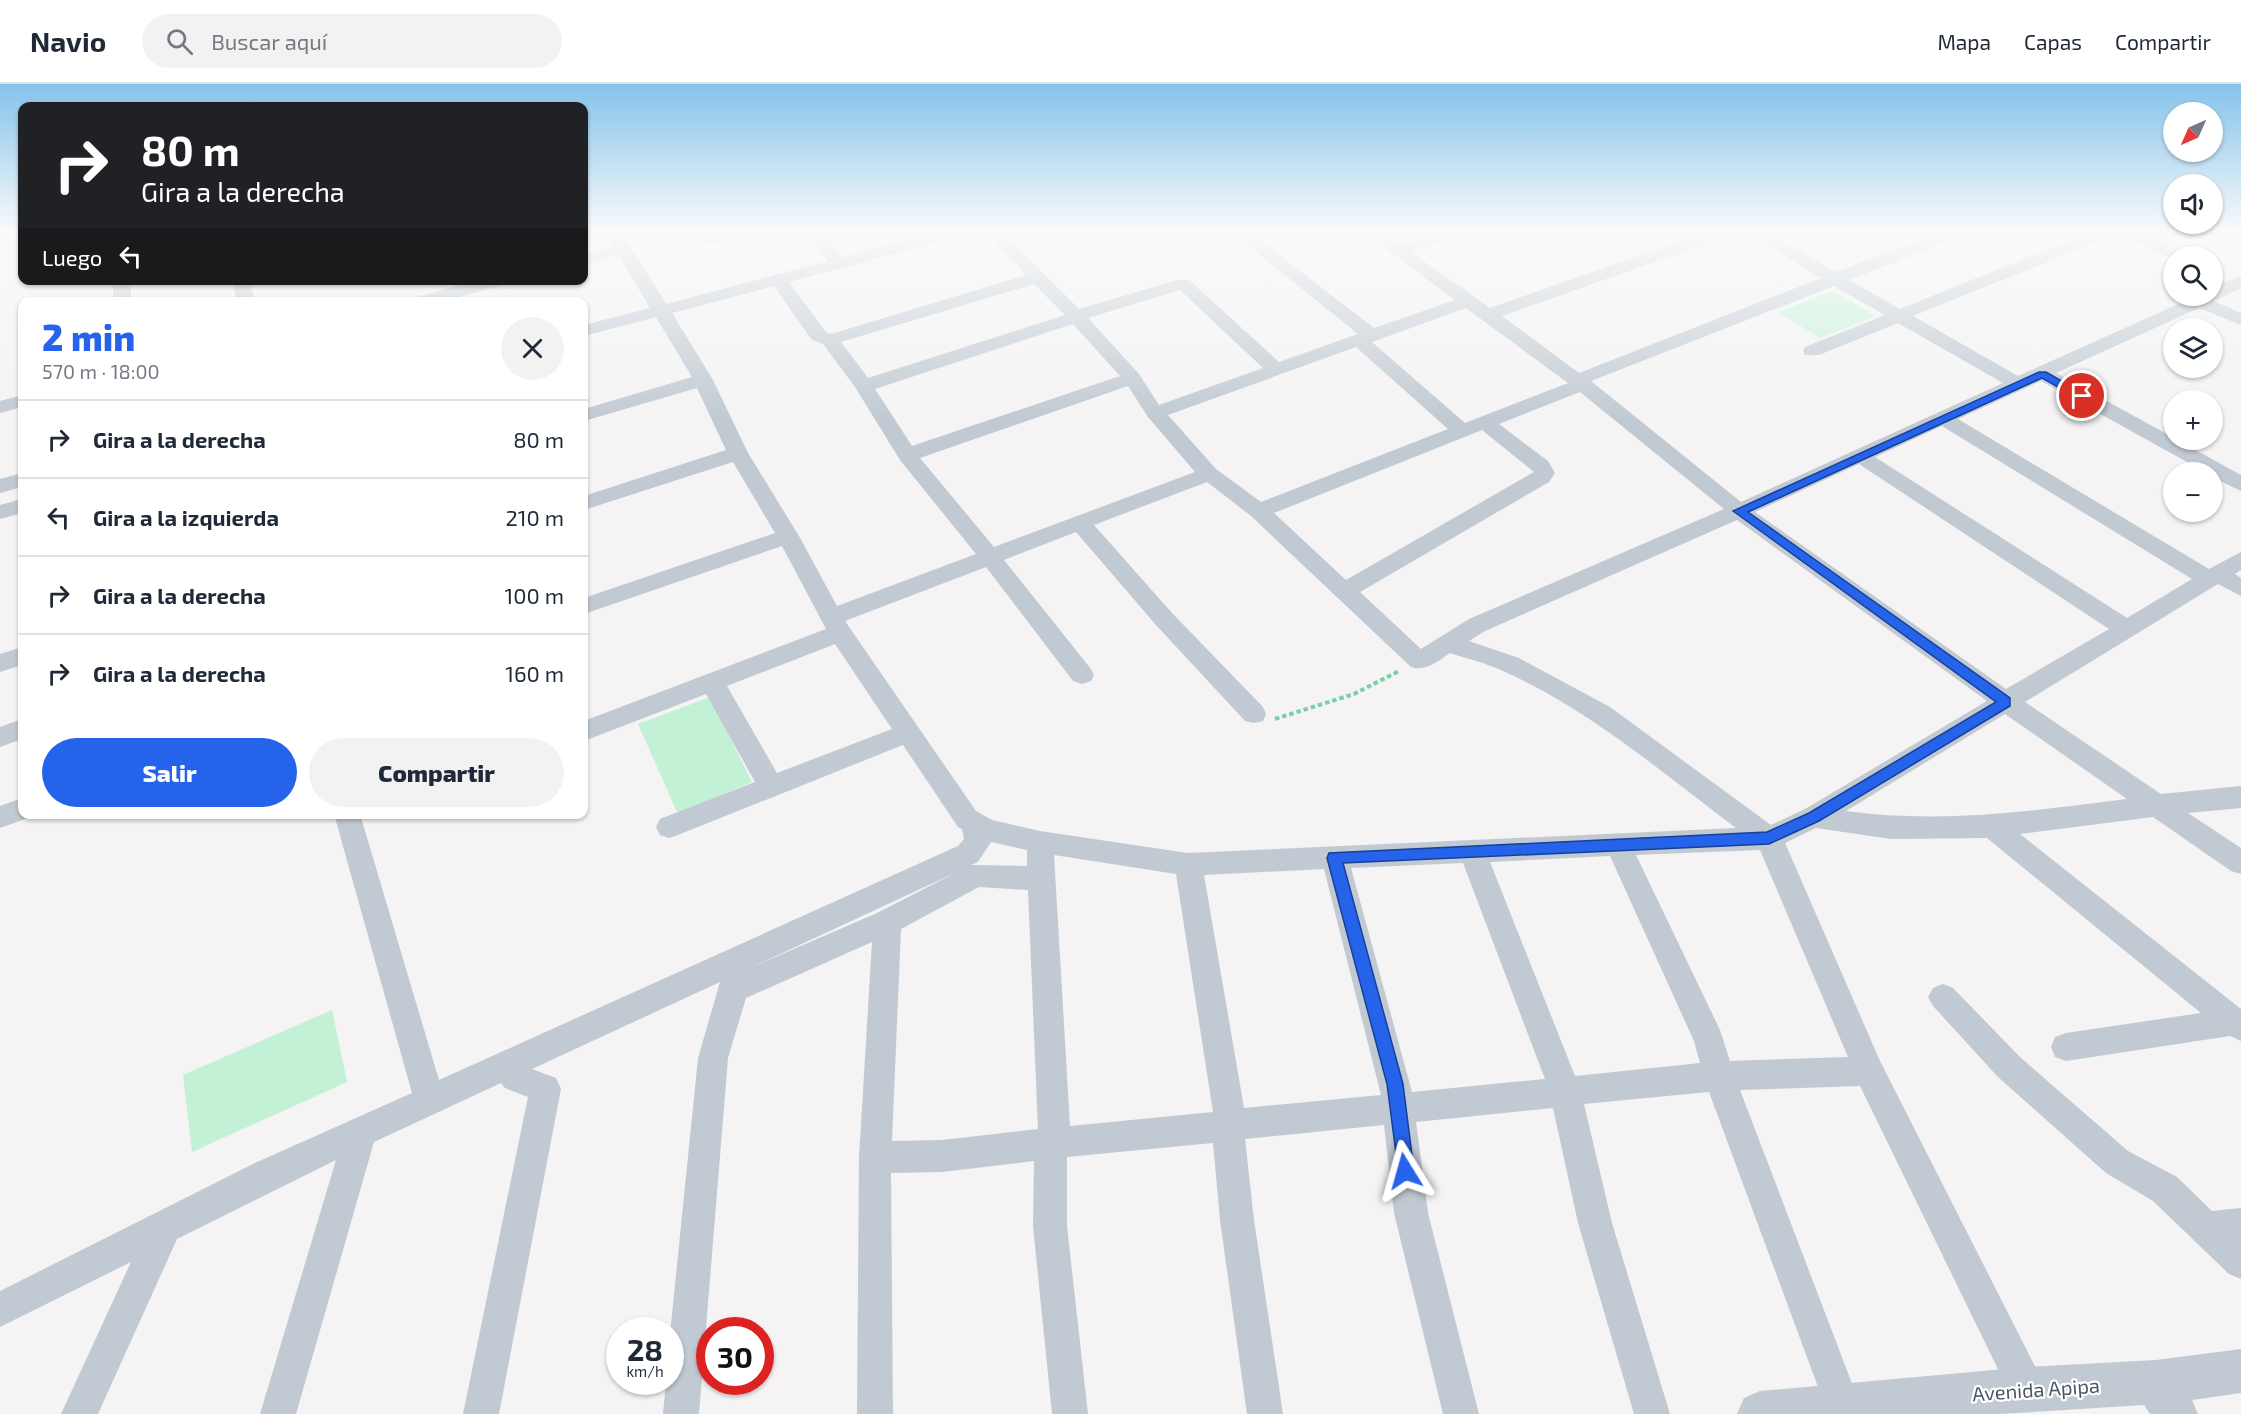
<!DOCTYPE html>
<html lang="es">
<meta charset="utf-8">
<style>
body{margin:0;font-family:"Exo 2",sans-serif;background:#f2f2f3;color:#1f2937;height:100vh;display:flex;flex-direction:column;font-size:22px;white-space:nowrap}
*{box-sizing:border-box;margin:0}
p{font-size:20px;color:#747a83}
.icon{flex:none;width:33px;height:33px;fill:none;stroke:currentColor;stroke-width:2;stroke-linecap:round;stroke-linejoin:round}
.map{position:relative;flex:1;overflow:hidden}
.sheet{position:absolute;left:18px;top:213px;width:570px;height:522px;display:flex;flex-direction:column;background:#fff;border-radius:12px;box-shadow:0 2px 4px #0004}
.sheet>*{flex:none}
.guide{position:absolute;left:18px;top:18px;width:570px;height:183px;border-radius:12px;box-shadow:0 2px 4px #0004;background:#202124;color:#fff;overflow:hidden}
.needle{width:39px;rotate:225deg}
.buttons{position:absolute;left:2163px;top:18px;display:grid;gap:12px}
.buttons a{display:grid;place-items:center;width:60px;height:60px;border-radius:50%;background:#fff;box-shadow:0 2px 4px #0004;font-size:30px}
.speed{position:absolute;left:606px;top:1233px;display:flex;gap:12px;font-size:30px;font-weight:700;text-align:center}
.speed>*{display:grid;place-content:center;width:78px;height:78px;border-radius:50%;background:#fff;box-shadow:0 2px 4px #0004;line-height:1}
.speed small{font-size:15px;font-weight:400}
.speed .limit{border:9px solid #d22;background:#fff;color:#111}
.pin{position:absolute;display:grid;place-items:center;width:51px;height:51px;color:#fff;margin:-26px;border:3px solid #fff;border-radius:50%;box-shadow:0 2px 6px #0007}
.me{position:absolute;width:66px;margin:-33px;rotate:352deg;stroke-linejoin:round;filter:drop-shadow(0 0 4px #0008)}
.turn{display:flex;align-items:center;gap:21px;height:126px;padding:0 24px;font-size:27px}
.turn .icon{width:78px;height:78px;stroke-width:2.5}
.turn b{display:block;font-size:42px;line-height:51px}
.then{display:flex;align-items:center;height:57px;padding:0 24px;background:#0003;gap:12px;font-size:22px}
.round{display:grid;place-items:center;flex:none;width:63px;height:63px;border-radius:32px;background:#f2f2f3}
.summary{display:flex;align-items:center;justify-content:space-between;height:102px;padding:0 24px}
h1{font-size:36px;font-weight:800;line-height:45px;color:#2563eb}
.button{display:flex;gap:12px;margin-top:auto;padding:12px 24px}
.button a{flex:1;height:69px;border-radius:36px;background:#2563eb;color:#fff;font-size:24px;font-weight:800;line-height:69px;text-align:center}
.button a+a{background:#f2f2f3;color:#1f2937}
ul{padding:0;list-style:none}
li{display:flex;align-items:center;gap:18px;height:78px;padding:0 24px;border-top:2px solid #e0e1e3}
li div{flex:1}
li b{display:block;font-size:22px}
li em{font-style:normal}
header{display:flex;align-items:center;gap:36px;box-sizing:border-box;height:84px;padding:0 30px;background:#fff;border-bottom:2px solid #e0e1e3}
header strong{font-size:28px}
nav{display:flex;gap:33px;margin-inline-start:auto;font-size:21px}
.search{width:420px;height:54px;background:#f2f2f3;display:flex;align-items:center;gap:15px;box-sizing:border-box;padding:0 21px;border-radius:33px;color:#747a83;font-size:22px}
.map>svg:first-child{display:block}
.green{fill:#c3f1d5}
.lines{fill:none;stroke-linecap:round;stroke-linejoin:round}
.path{stroke:#7ad0a6;stroke-width:4;stroke-dasharray:4.5 3;stroke-linecap:butt}
.minor{fill:#c1cad2;fill-rule:evenodd}
.tertiary{fill:#c1cad2;fill-rule:evenodd}
.route{fill:#2563eb;stroke:#184099;stroke-width:1.5}
.labels{text-anchor:middle;stroke-width:4.5;stroke-linejoin:round;paint-order:stroke}
.near-street-label{font-size:20px;fill:#4a5661;stroke:#fff}
</style>
<header>
<strong>Navio</strong>
<div class="search"><svg class="icon" aria-label="search" viewBox="0 0 24 24"><circle cx="10" cy="10" r="6"/><path d="M15 15l6 6"/></svg>Buscar aquí</div>
<nav><a>Mapa</a><a>Capas</a><a>Compartir</a></nav>
</header>
<div class="map">
<svg width="2241" height="1330" viewBox="0 0 2241 1330">
<rect width="100%" height="100%" fill="#f5f3f3"/>
<path class="green" d="M1833 207 1876 232 1820 254 1778 228Z
M710 613 752 698 678 730 638 640Z
M332 926 347 998 192 1068 183 991Z"/>
<g class="lines">
<path class="path" d="M1275 635 1354 610 1399 587"/>
<path class="minor" d="M606 149H622L666 220 828 177 806 149H823L843 173 932 149H959L957 153 789 198 826 248 831 250 1026 191 986 149H1003L1079 225 1177 196H1189L1279 278 1358 250 1233 149H1251L1374 244 1455 216 1365 149H1384L1400 161 1437 149H1462L1460 153 1411 168 1490 224 1703 149H1727L1725 153 1502 232 1579 289 1821 194 1747 149H1767L1836 188 1938 149H1961L1959 153 1849 196 1900 225 2088 149H2111L2109 153 1913 232 2018 292 2196 212H2212V203L2241 192V204L2214 217 2241 229V241L2199 224 2056 289 2241 391V407L2212 393V388H2205L2041 297 1958 335 2209 485 2241 468V486L2235 490 2241 494V512L2218 500 2025 618 2161 710 2241 702V724L2188 729 2241 764V790L2231 787 2153 733 2020 750 2241 925V957L2230 952 2066 977 2055 973 2051 963 2055 953 2066 949 2201 929 1987 754 1891 755 1816 744 1785 759 1880 977 2040 1292 2045 1305 2040 1318 2027 1323 2014 1318 1860 1002 1740 1006 1861 1323 1858 1330H1828L1709 1008 1584 1020 1612 1139 1670 1330H1634L1578 1139 1553 1024 1416 1038 1428 1129 1479 1330H1443L1394 1129 1384 1041 1245 1055 1254 1136 1283 1330H1247L1220 1136 1213 1059 1067 1073V1142L1088 1330H1052L1033 1142 1034 1077 942 1088 891 1089 893 1330H857L859 1073 872 858 746 914 728 974 699 1330H663L666 1298H670V1250L698 974 720 898 532 985 556 994 561 1005 499 1330H463L528 1013 505 1004 501 999 374 1058 296 1330H260L336 1076 177 1155 98 1330H61L131 1178 0 1243V1207L255 1079 412 1009 334 730H360L439 996 958 762 964 755 962 745 958 743 903 661 678 751 669 754 660 751 656 743 660 735 755 698 706 610 584 657V637L826 545 782 462 584 530V514L775 449 733 378 584 426V412L726 366 697 304 584 337V325L692 293 656 233 584 252V241L650 224 619 171 584 180V170L614 162ZM1034 200 1065 231 868 294 841 258ZM774 202 812 256 823 260 855 303 900 376 976 470 837 522 799 452 748 369 713 296 672 229ZM1834 202 1885 231 1805 263 1803 267 1805 271H1819L1898 239 2003 299 1741 418 1591 297ZM1180 206 1263 284 1159 321 1139 290 1088 234ZM1466 224 1568 299 1465 339 1372 258ZM1073 240 1120 292 912 362 875 305ZM1356 263 1448 345 1261 418 1216 385 1168 331ZM1128 302 1148 333 1195 388 994 463 920 374ZM1580 308 1724 425 1469 535 1421 565 1360 508 1549 398 1555 389 1548 377 1499 340ZM1942 342 2192 495 2127 534 1875 373ZM1482 346 1534 388 1346 496 1274 429ZM1859 380 2109 545 2006 605 1755 428ZM1207 398 1251 432 1411 583C1426 588 1438 577 1450 569 1468 575 1486 579 1503 587 1589 625 1661 688 1736 744L1188 769 1040 747 992 736 976 727 845 537 986 483 1073 597 1082 600 1091 597 1094 591 1091 585 1004 476 1076 448 1156 541 1245 637 1254 639 1263 637 1266 630 1263 623 1172 529 1094 441ZM1737 436 1987 617 1805 725 1771 741 1610 623 1519 574 1469 557 1485 547ZM835 560 892 645 777 689 727 602ZM2005 630 2127 715C2032 727 1942 740 1846 727ZM991 758 1027 766V782L971 781 978 778ZM1760 766 1848 973 1730 977 1720 946 1636 771ZM1054 771 1176 790 1213 1028 1070 1042ZM1610 772 1694 957 1700 979 1575 992 1490 778ZM1463 779 1545 995 1412 1008 1351 784ZM1324 785 1381 1011 1244 1024 1204 791ZM957 788 877 829 750 884ZM979 803 1028 806 1038 1045 942 1056 892 1057 901 845Z
M712 149H741C735 157 712 161 702 159L700 155 702 151Z
M2123 149H2145L2190 172H2174V175L2125 153Z
M113 196H131V218H113Z
M232 196H250L255 218H237Z
M479 196H509L507 200 441 218H410L413 214Z
M22 311V323L0 329V317Z
M22 389V403L0 409V395Z
M22 415V429L0 435V421Z
M22 563V581L0 588V570Z
M22 635V655L0 663V643Z
M22 714V730H32L31 733 0 744V722Z
M1943 900 1953 904 2020 973 2128 1067 2177 1093 2212 1127 2241 1124V1195L2229 1190 2153 1117 2106 1089 1998 993 1933 922 1928 913 1933 904Z"/>
<path class="tertiary" d="M2241 1265V1309L2192 1316 2198 1330H2150L2144 1321 2000 1330H1737L1744 1314 1760 1307 2027 1283 2156 1276Z"/>
</g>
<linearGradient id="sky" x2="0" y2="1"><stop stop-color="#85c3ea"/><stop offset="0.44" stop-color="#fafafa"/><stop offset="1" stop-color="#fafafa" stop-opacity="0"/></linearGradient>
<rect width="2241" height="335" fill="url(#sky)"/>
<path class="route" d="M2039 288H2046L2088 312 2079 315 2042 294 1748 428 2010 614V622L1819 737 1769 760 1343 779 1403 1000 1414 1087 1412 1093 1405 1096 1399 1093 1387 1000 1327 774 1329 769 1767 748 1809 729 1996 618 1733 427Z"/>
<g class="labels">
<g class="near-street-label">
<text transform="translate(2036 1306) rotate(-4)" y="7">Avenida Apipa</text>
</g>
</g>
</svg>
<div class="buttons">
<a><svg class="needle" viewBox="-14 -14 28 28"><path d="M0-13l5 13h-10z" fill="#e53935"/><path d="M0 13l5-13h-10z" fill="#747a83"/></svg></a>
<a><svg class="icon" aria-label="sound" viewBox="0 0 24 24"><path d="M4 9h4l5-4v14l-5-4H4zM17 9q2 3 0 6"/></svg></a>
<a><svg class="icon" aria-label="search" viewBox="0 0 24 24"><circle cx="10" cy="10" r="6"/><path d="M15 15l6 6"/></svg></a>
<a><svg class="icon" aria-label="layers" viewBox="0 0 24 24"><path d="M12 4l9 5-9 5-9-5zM3 14l9 5 9-5"/></svg></a>
<a>+</a>
<a>−</a>
</div>
<div class="speed"><div>28<small>km/h</small></div><div class="limit">30</div></div>
<div class="pin" style="left:2082px;top:312px;background:#d93025"><svg class="icon" aria-label="arrive" viewBox="0 0 24 24"><path d="M6 21V4h12l-3 4 3 4H6"/></svg></div>
<svg class="me" style="left:1405px;top:1087px" viewBox="-20 -20 40 40"><path d="M0-17L14 15 0 8-14 15z" fill="#2563eb" stroke="#fff" stroke-width="4"/></svg>
<div class="guide">
<div class="turn"><svg class="icon" aria-label="right" viewBox="0 0 24 24"><path d="M7 20v-9h11M14 6l5 5-5 5"/></svg><div><b>80 m</b>Gira a la derecha</div></div>
<div class="then">Luego<svg class="icon" aria-label="left" viewBox="0 0 24 24"><path d="M17 20v-9H6M10 6l-5 5 5 5"/></svg></div>
</div>
<section class="sheet">
<div class="summary"><div><h1>2 min</h1><p>570 m · 18:00</p></div><a class="round"><svg class="icon" aria-label="close" viewBox="0 0 24 24"><path d="M6 6l12 12M18 6L6 18"/></svg></a></div>
<ul>
<li><svg class="icon" aria-label="right" viewBox="0 0 24 24"><path d="M7 20v-9h11M14 6l5 5-5 5"/></svg><div><b>Gira a la derecha</b></div><em>80 m</em></li>
<li><svg class="icon" aria-label="left" viewBox="0 0 24 24"><path d="M17 20v-9H6M10 6l-5 5 5 5"/></svg><div><b>Gira a la izquierda</b></div><em>210 m</em></li>
<li><svg class="icon" aria-label="right" viewBox="0 0 24 24"><path d="M7 20v-9h11M14 6l5 5-5 5"/></svg><div><b>Gira a la derecha</b></div><em>100 m</em></li>
<li><svg class="icon" aria-label="right" viewBox="0 0 24 24"><path d="M7 20v-9h11M14 6l5 5-5 5"/></svg><div><b>Gira a la derecha</b></div><em>160 m</em></li>
</ul>
<div class="button"><a>Salir</a><a>Compartir</a></div>
</section>
</div>
